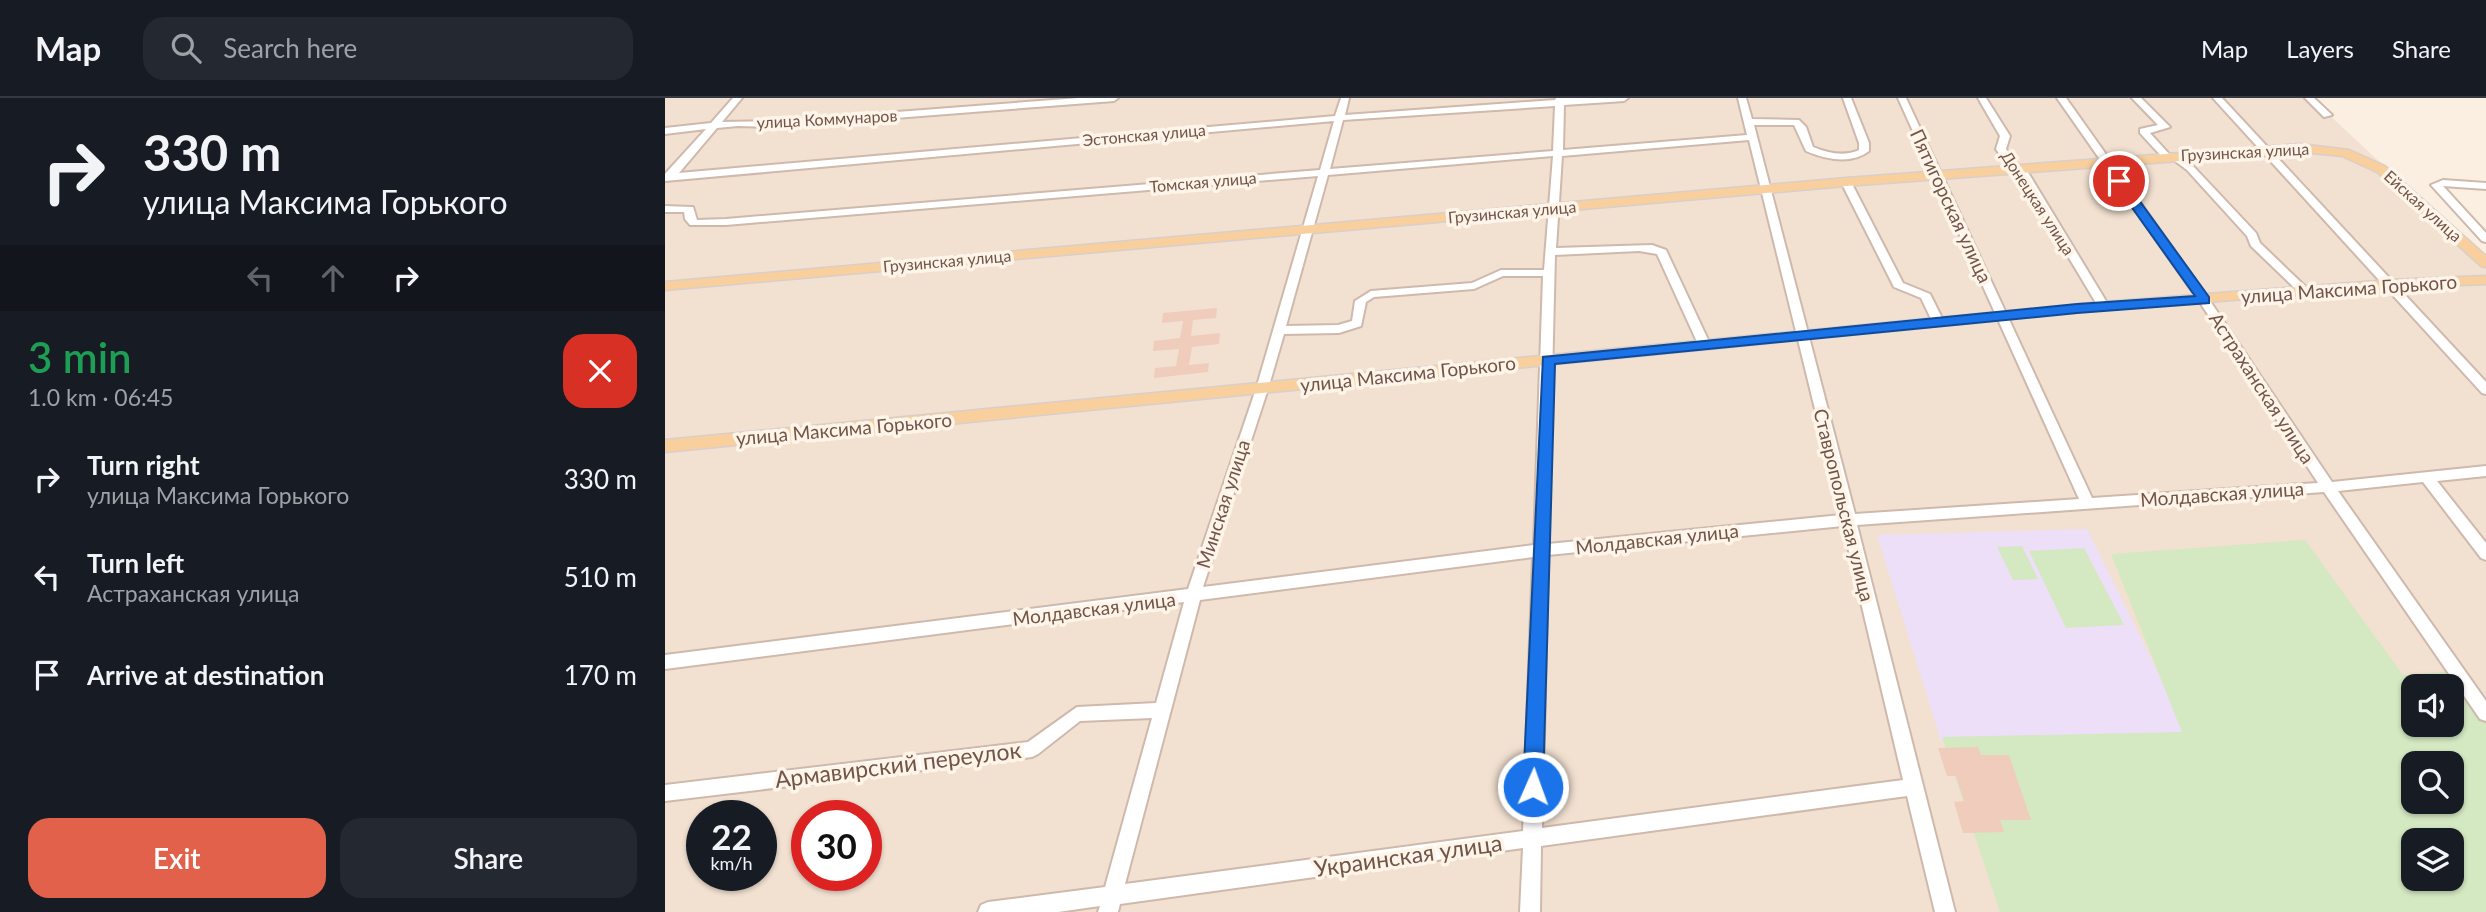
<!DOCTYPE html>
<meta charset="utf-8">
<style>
body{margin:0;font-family:Lato,sans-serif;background:#242831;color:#f1f3f6;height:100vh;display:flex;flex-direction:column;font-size:26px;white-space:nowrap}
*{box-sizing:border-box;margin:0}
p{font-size:23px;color:#9ea1a6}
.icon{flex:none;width:38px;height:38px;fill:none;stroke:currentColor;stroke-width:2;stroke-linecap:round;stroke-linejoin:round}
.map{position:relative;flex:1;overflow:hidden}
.side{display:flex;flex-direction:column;background:#171b24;width:665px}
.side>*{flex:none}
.banner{background:#171b24;color:#f1f3f6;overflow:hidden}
.buttons{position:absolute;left:1736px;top:576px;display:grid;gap:14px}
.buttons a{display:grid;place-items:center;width:63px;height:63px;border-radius:14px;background:#171b24;box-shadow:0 2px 5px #0004;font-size:35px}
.speed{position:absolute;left:21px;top:702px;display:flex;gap:14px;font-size:35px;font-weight:700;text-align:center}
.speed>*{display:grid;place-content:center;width:91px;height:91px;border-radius:50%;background:#171b24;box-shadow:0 2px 5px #0004;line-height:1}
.speed small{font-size:18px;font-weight:400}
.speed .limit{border:10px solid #d22;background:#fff;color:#111}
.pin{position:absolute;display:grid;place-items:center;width:60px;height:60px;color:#fff;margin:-30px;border:4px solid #fff;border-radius:50%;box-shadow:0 2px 7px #0007}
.me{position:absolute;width:77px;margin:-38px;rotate:2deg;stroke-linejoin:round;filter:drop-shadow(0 0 5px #0008)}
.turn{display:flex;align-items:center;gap:24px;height:147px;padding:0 28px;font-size:32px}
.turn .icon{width:91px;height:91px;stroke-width:2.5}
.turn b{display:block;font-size:49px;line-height:60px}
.lanes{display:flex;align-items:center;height:66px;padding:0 28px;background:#0003;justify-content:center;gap:35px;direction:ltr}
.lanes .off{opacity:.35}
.round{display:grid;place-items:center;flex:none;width:74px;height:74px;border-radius:21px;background:#242831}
.summary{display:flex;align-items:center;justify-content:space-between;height:119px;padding:0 28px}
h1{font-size:42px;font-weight:600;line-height:52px;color:#1e9e55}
.cta{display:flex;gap:14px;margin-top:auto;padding:14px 28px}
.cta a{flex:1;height:80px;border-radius:21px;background:#e1614b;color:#fff;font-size:28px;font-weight:600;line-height:80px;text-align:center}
.cta a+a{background:#242831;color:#f1f3f6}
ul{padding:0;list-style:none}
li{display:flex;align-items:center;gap:21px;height:98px;padding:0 28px}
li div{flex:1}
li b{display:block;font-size:26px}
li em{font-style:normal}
header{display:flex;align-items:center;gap:42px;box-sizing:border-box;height:98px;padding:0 35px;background:#171b24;border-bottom:2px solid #363941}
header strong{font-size:33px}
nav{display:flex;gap:38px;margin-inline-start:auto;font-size:24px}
.search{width:490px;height:63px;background:#242831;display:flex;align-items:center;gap:18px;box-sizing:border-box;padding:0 24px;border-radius:21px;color:#9ea1a6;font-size:26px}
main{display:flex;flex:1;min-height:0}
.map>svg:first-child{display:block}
.residential{fill:#f2e1d1;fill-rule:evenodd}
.education{fill:#ecdff7}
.green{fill:#d4e8c2;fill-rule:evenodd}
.building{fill:#efccbb}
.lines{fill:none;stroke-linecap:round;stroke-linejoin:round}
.minor-casing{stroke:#ceb9ac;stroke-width:4}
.major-casing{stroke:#d8cfcc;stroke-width:3}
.minor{fill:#fff;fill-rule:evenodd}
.major{fill:#f8cf9d;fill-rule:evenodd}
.route{fill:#1a73e8;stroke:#114b97;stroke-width:2}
.labels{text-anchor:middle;stroke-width:7;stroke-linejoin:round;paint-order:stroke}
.far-street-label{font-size:16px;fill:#72554a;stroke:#fef4e8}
.street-label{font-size:19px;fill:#72554a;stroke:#fef4e8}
.near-street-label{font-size:23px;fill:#72554a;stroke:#fef4e8}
</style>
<header>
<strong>Map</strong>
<div class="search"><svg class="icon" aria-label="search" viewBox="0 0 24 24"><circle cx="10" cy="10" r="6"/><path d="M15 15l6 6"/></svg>Search here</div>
<nav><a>Map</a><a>Layers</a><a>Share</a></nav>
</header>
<main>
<section class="side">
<div class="banner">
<div class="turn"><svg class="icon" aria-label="right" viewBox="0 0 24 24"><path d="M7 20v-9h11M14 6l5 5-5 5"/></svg><div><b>330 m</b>улица Максима Горького</div></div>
<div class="lanes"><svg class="icon off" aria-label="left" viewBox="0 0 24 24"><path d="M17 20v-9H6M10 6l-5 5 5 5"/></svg><svg class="icon off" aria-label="ahead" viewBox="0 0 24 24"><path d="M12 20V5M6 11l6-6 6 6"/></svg><svg class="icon" aria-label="right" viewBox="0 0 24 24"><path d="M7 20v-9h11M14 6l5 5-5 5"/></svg></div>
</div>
<div class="summary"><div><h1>3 min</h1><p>1.0 km · 06:45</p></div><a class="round" style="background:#d93025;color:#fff"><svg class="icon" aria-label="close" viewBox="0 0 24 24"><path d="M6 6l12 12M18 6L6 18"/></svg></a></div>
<ul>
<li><svg class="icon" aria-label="right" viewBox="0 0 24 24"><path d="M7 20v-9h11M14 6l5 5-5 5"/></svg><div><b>Turn right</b><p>улица Максима Горького</p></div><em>330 m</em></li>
<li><svg class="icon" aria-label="left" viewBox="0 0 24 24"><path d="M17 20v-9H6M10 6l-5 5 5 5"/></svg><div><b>Turn left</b><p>Астраханская улица</p></div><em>510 m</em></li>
<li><svg class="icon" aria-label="arrive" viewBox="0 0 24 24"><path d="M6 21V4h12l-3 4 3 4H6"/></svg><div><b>Arrive at destination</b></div><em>170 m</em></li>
</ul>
<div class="cta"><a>Exit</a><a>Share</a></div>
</section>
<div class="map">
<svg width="1821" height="814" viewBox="0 0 1821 814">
<rect width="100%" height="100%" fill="#fbefe2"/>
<path class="residential" d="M0 0H1646L1821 163V814H0ZM1748 588H1787V626H1748ZM1748 665H1787V704H1748ZM37 718H96V777H37ZM142 718H201V777H142ZM1748 742H1787V780H1748Z"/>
<path class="education" d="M1422 431 1523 635 1276 643 1212 437Z"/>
<path class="green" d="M1640 442 1738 577 1788 573 1821 622V814H1335L1277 639 1517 634 1446 456ZM1748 588H1787V626H1748ZM1748 665H1787V704H1748ZM1748 742H1787V780H1748Z
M1357 448 1373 481 1348 482 1332 449Z
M1419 450 1459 527 1401 530 1364 453Z"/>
<path class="building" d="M552 210 551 220 528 222 526 238 555 235 554 246 527 249 524 267 544 265 543 274 489 280 490 270 511 268 514 251 488 253 489 243 515 240 518 223 497 225 498 215Z
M1313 649 1316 657H1344L1366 722H1335L1339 734 1298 735 1289 704 1299 703 1291 678H1282L1273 650Z"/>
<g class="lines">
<g class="minor-casing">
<path id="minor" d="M68 0H77L57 24 114 23 414 0H453L449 3 114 29 73 28 52 30 14 75 670 18 676 0H684L680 17 890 2 891 0H963L959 3 899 7 898 52 1082 37 1073 0H1081L1087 21 1134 22 1141 29 1148 49C1163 55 1179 59 1194 52V45L1178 0H1186L1204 45V53C1186 67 1160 61 1141 53L1129 27H1089L1190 416 1414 401 1233 0H1241L1427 400 1653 385 1534 203 1392 0H1401L1543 200 1667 384 1821 368V378L1772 383 1821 445V462L1816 460 1758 384 1673 393 1821 603V623L1815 621 1659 394 1192 427 1290 814H1270L1242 698 876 748 875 814H855L858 750 455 806 453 814H433L435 808 393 814H313L316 807 323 804 440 789 487 620 415 623 373 656 367 659 0 703V687L363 644 412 609 491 605 519 504 0 571V557L523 491 591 291 653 78 61 127H25L20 121 19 114H0V108L28 109 32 122 61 121 655 72 669 23 0 83V76L41 31 0 36V30L46 25ZM890 8 888 53 665 71 678 22ZM1084 42 1176 417 883 446 890 157 974 153 992 156 1033 246 1039 250 1045 246 1001 152 987 147 891 150 897 58ZM888 58 879 172H836L807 185 706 193 690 203 687 223 673 227 621 228 663 77ZM838 178H878L869 447 538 489 603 291 619 236 674 235 696 228 701 204 709 199 809 191ZM1178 428 1238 682 877 730 883 457ZM868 459 858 733 460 786 535 502Z
M1313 0H1321L1345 38 1341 51 1349 63 1364 76 1444 208 1442 210H1434L1355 78 1342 67 1331 51 1335 38Z
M1467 0H1476L1505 29 1485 35 1505 57 1512 56 1528 68 1591 135 1595 145 1645 193V197H1637L1586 148 1582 138 1522 72 1506 60 1499 61 1475 35V31L1493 27Z
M1548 0H1557L1821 284V296L1817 295Z
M1640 0H1649L1667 17 1659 19Z
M1181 81 1186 84 1238 185 1265 196 1279 224 1277 227H1269L1256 200 1229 189 1176 84Z
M1778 82 1821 85V91L1778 88 1821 135V144L1817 143 1766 87Z"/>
</g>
<g class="major-casing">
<path id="major" d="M1635 46 1684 52 1720 68 1821 158V169L1816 168 1712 74 1677 58 1635 54 1181 88 0 192V184L1181 80Z
M1821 178V186L1724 190 1438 212 0 354V342L1438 204 1724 182Z"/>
</g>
<use href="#minor" class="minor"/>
<use href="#major" class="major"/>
</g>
<path class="route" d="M1450 80H1458L1544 199V205L1412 215 890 266 878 689 875 695 868 698 861 695 858 689 878 259 1412 206 1530 198 1448 83Z"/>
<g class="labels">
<g class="far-street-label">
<text transform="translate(162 21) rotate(-3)" y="6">улица Коммунаров</text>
<text transform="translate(479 37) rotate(-5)" y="6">Эстонская улица</text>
<text transform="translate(1580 54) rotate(-3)" y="6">Грузинская улица</text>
<text transform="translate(538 84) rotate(-5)" y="6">Томская улица</text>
<text transform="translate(1373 105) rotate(57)" y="6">Донецкая улица</text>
<text transform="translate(1758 108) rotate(42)" y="6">Ейская улица</text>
<text transform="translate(847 114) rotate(-5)" y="6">Грузинская улица</text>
<text transform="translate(282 163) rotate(-5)" y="6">Грузинская улица</text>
</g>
<g class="street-label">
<text transform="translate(1286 108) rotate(65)" y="7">Пятигорская улица</text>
<text transform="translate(1684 191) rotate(-4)" y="7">улица Максима Горького</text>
<text transform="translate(743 276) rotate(-6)" y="7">улица Максима Горького</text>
<text transform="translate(1597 290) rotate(57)" y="7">Астраханская улица</text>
<text transform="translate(179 331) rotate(-5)" y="7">улица Максима Горького</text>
<text transform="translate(1557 396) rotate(-4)" y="7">Молдавская улица</text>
<text transform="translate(558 406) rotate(-72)" y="7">Минская улица</text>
<text transform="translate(1179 407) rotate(76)" y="7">Ставропольская улица</text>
<text transform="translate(992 441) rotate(-6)" y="7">Молдавская улица</text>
<text transform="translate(429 511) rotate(-7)" y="7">Молдавская улица</text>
</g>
<g class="near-street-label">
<text transform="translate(233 667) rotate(-7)" y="8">Армавирский переулок</text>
<text transform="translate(743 758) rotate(-8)" y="8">Украинская улица</text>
</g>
</g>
</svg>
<div class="buttons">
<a><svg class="icon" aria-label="sound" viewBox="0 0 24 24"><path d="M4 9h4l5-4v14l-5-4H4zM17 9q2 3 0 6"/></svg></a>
<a><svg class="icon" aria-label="search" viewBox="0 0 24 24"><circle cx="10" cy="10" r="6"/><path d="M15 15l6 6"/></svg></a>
<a><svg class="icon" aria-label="layers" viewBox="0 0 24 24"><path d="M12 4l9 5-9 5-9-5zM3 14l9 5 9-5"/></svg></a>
</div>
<div class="speed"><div>22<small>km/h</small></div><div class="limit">30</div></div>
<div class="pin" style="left:1454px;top:83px;background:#d93025"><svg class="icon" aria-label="arrive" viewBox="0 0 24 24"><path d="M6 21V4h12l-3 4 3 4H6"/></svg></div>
<svg class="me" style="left:868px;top:689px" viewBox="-20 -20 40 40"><circle r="17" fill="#1a73e8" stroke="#fff" stroke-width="3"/><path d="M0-11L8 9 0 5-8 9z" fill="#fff"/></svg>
</div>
</main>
